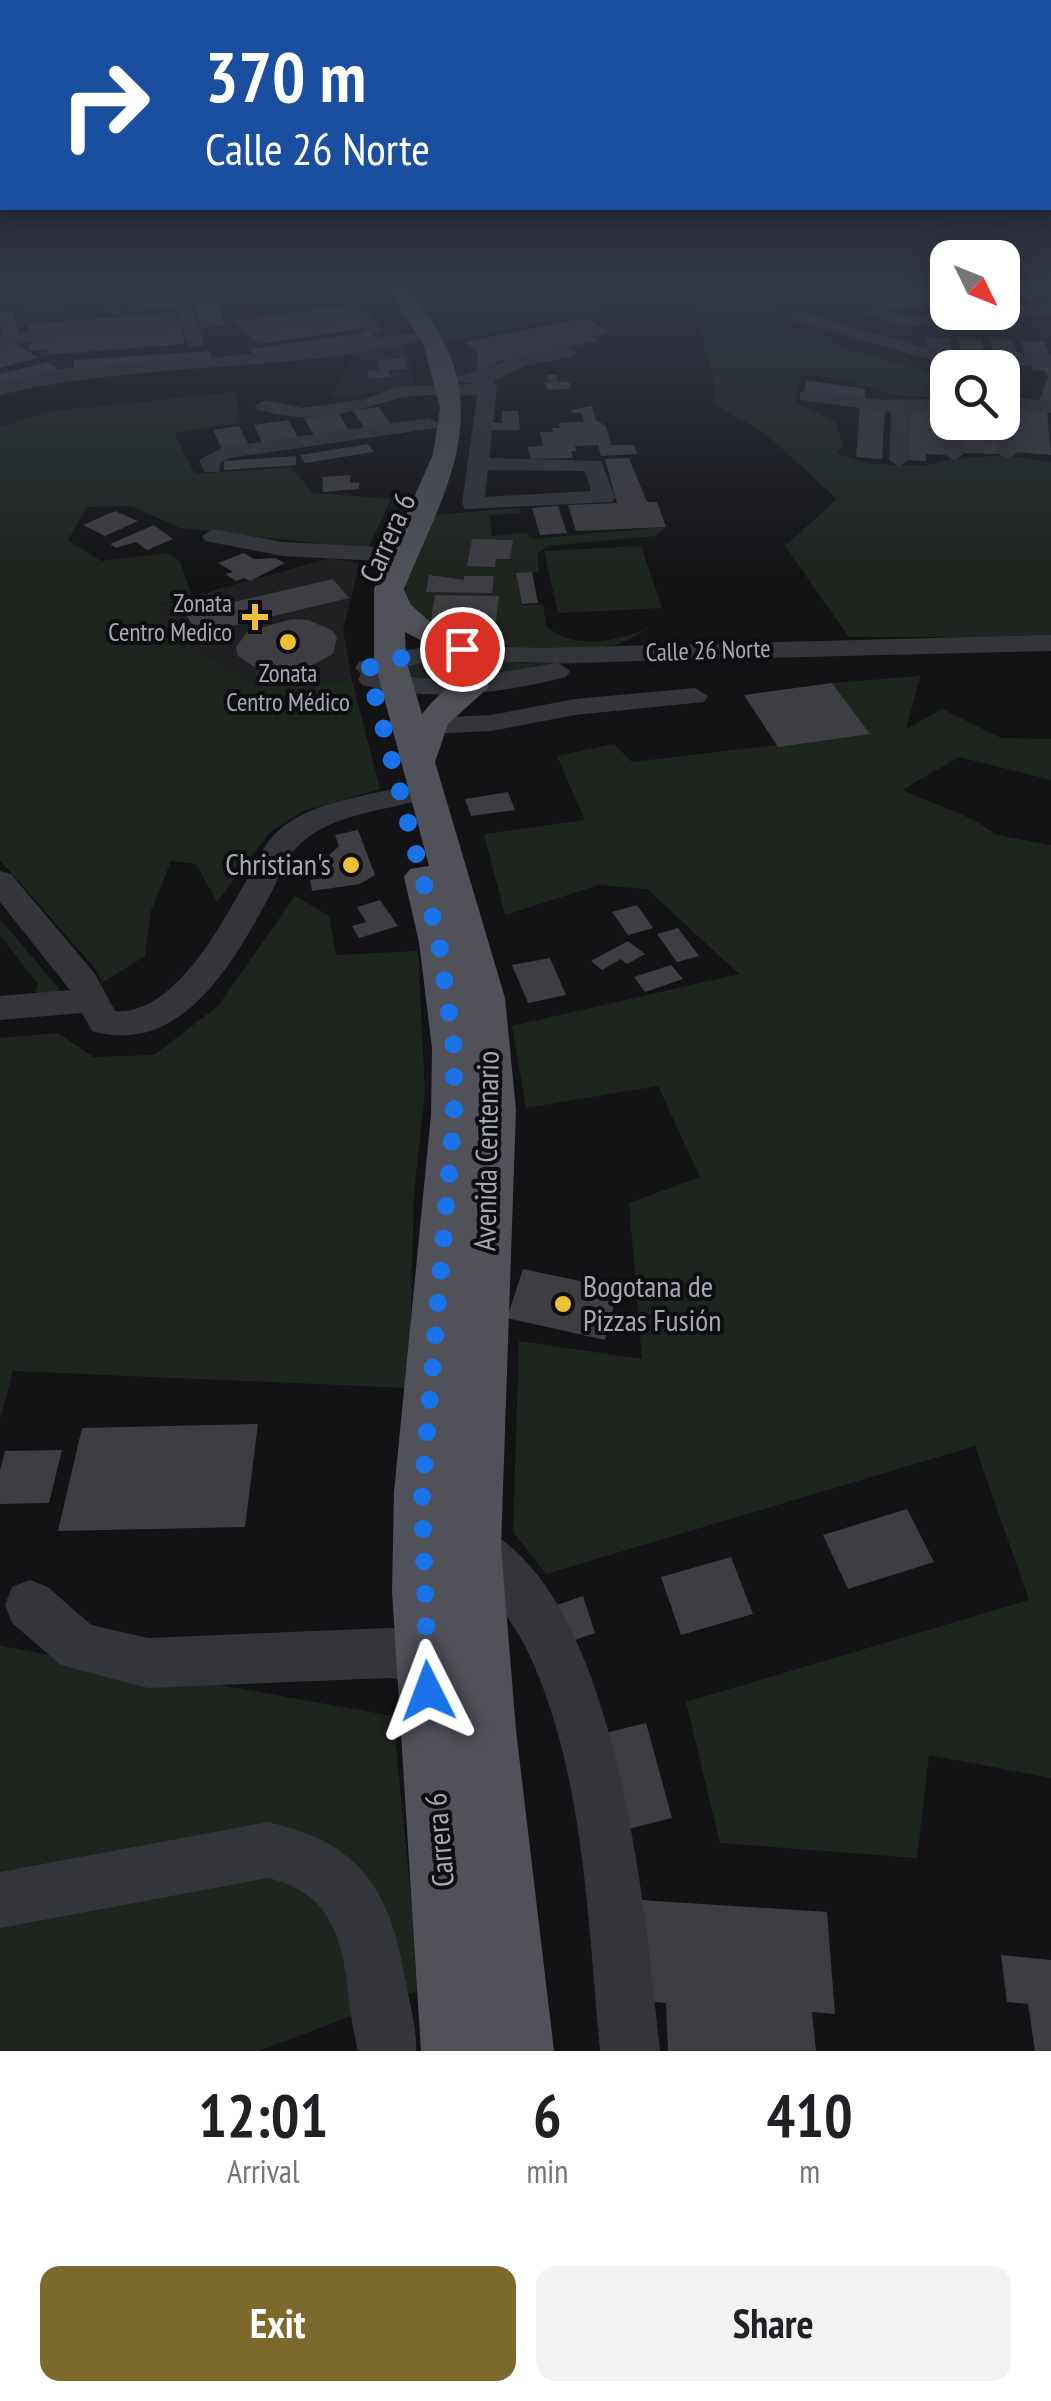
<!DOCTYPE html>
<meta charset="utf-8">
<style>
body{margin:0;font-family:"PT Sans Narrow",sans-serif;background:#f2f2f2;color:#202124;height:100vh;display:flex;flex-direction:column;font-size:38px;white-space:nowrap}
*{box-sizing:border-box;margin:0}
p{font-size:32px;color:#757577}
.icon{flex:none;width:55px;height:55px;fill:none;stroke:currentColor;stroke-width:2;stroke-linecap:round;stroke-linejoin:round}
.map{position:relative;height:2051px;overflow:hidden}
.side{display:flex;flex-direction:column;background:#fff;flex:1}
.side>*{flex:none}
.hud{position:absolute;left:0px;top:0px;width:1052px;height:210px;box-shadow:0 5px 25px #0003;background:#1a4fa0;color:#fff;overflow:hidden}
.needle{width:65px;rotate:133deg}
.buttons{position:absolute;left:930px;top:240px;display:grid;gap:20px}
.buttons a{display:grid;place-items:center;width:90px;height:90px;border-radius:20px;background:#fff;box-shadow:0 5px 25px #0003;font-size:50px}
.pin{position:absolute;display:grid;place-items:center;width:85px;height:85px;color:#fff;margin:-42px;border:5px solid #fff;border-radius:50%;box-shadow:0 2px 10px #0007}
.me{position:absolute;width:110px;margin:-55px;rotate:357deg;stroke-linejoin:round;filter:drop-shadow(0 0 8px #0008)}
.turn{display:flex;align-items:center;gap:35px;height:210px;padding:0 40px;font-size:45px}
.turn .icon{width:130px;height:130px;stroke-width:2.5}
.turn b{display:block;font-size:70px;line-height:85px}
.eta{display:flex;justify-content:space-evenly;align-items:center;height:170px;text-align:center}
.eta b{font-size:60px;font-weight:800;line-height:70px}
.button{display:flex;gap:20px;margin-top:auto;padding:20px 40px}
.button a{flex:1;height:115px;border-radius:20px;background:#7c692b;color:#fff;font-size:40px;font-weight:800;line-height:115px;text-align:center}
.button a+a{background:#f2f2f2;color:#202124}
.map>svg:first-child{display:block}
.built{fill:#201f22}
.green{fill:#1e251f}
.building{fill:#3e3d42}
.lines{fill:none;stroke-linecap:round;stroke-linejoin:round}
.minor{fill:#34353a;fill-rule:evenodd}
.major{fill:#505159;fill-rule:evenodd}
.route{stroke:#1a73e8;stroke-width:18;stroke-dasharray:0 32.4}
.poi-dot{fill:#ecc034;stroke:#0e0e10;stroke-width:4}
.labels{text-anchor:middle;stroke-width:8;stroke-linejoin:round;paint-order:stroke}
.far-poi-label{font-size:25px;fill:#a5a8b5;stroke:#0e0e10;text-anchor:end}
.far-street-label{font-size:25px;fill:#a5a8b5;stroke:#0e0e10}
.street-label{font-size:30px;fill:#a5a8b5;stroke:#0e0e10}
.poi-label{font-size:30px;fill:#a5a8b5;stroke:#0e0e10;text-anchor:end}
</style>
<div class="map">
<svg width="1051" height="2051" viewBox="0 0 1051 2051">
<rect width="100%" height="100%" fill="#131315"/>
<path class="built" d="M403 342 417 389 332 397 357 347Z
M331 558 360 563 343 629 352 680 258 686 183 641 157 606Z"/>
<path class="green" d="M21 287 101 289 104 308 19 315 16 302 22 301Z
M407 287H897L785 296 774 325 931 374 947 375V398L891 395 845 379 801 375 794 401 835 422 843 444 837 454 870 464 925 466 950 459 1004 455 1051 462V637H849L785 546 837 499 766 434 714 404 713 376 690 294 443 342Z
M235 392 240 423 174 433 195 474 291 467 313 493 391 499 368 549 180 528 131 506 87 507 68 540 101 561 168 553 180 561 191 594 157 606 183 641 258 686 352 680 380 789 303 811 270 832 217 902 196 864 171 861 151 911 145 956 102 983 98 972 0 860V427L46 412Z
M519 508 521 513 489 515 492 536 525 533 534 539 666 527 655 536 547 546 537 554 539 572 516 573 522 605 543 604 546 626C576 652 618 640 650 628 639 633 627 642 615 645 570 655 397 653 406 579 409 559 426 534 434 515Z
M641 546 662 608 558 613 544 551Z
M878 651 540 665 455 684 411 679 404 666 438 656 525 663Z
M920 676 906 729 942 709 1001 738 1051 739V780L959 757 902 790 972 819 997 835 1051 845V1778L929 1755 917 1858 720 1843 686 1702 1029 1600 975 1446 546 1574 513 1532 519 1341 642 1359 629 1203 700 1177 658 1086 526 1108 512 1026 739 974 647 889 599 885 505 915 484 834 585 820 557 756 614 744 632 762 869 734 832 683Z
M295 896 329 916 336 955 418 951 425 1092 414 1193 409 1388 13 1371 0 1420V1038L58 1033 93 1057 154 1055 218 1006Z
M0 919 59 989 61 995H34L38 984 0 935Z
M0 1646 393 1716 420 1990 259 2051H0Z"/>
<path class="building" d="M125 287H167L173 308 130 312Z
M191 287H211L225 326 201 328Z
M1002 287H1051V296L1002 300Z
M948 291V303L883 310 876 304 897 302 889 295Z
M356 304 363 311 242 328 236 321Z
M12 309 20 335 1 338 0 311Z
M175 312 176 321 30 332V324Z
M356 316 367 328 259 344 249 332Z
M585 318 611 332 591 337 598 341 496 362V369H477L478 352 464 342Z
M182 328 184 344 47 355V349L30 351 31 340Z
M371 331 377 338 255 356 250 349Z
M926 337 949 338 952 353 929 352Z
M958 339 981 340 985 354 961 353Z
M990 340 1013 341 1018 356 994 354Z
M1021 341 1045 342 1050 357 1026 356Z
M16 344 38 358 0 368V348Z
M211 351 212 360 73 369 74 360Z
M404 358 407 369 388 370 390 377 369 379 367 371 380 370 378 360Z
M47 362 61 371 0 387V374Z
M1031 363 1051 364V405L1041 404 1040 397 1048 378 1046 371 1033 370Z
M547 375H557L558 381 571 383 570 389 548 390 545 383 557 380H548Z
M806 380 865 389V399L805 391Z
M592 406 596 420 606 426 611 445H634L637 454 601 456 598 445 575 446 576 451H571L573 458 531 459 528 447 543 446 540 432H553L552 428H560L559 423 584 422 582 413H572L571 410Z
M379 407 391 424 366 430 353 411Z
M860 407 885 409 882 459 856 457Z
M908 408 944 411 945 455 926 454V461L907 460Z
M1011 409 1047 411 1051 455 1016 452Z
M502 411H518L520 430H492V423H502Z
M339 414 350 432 315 437 304 418Z
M288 420 299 439 263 444 254 425Z
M959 422H996L999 454 961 453Z
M239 426 249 446 222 449 213 430Z
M368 444 374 452 305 463 300 455Z
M296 456V465L224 470V461Z
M629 458 647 502H657L666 527 576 531 568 505 617 503 605 459Z
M350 475V483L359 482V489L323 492 322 477Z
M558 506 567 533 540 535 532 508Z
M115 511 138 521 105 536 83 525Z
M154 525 173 539 147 550 136 542 116 548 110 544Z
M472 539 513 540 510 559H496L495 567 467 566Z
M244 553 254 559 275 558 285 563 250 581 244 578 236 581 225 574 233 572 218 563Z
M532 572 538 603 522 604 516 573Z
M429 575 464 580V576H494L492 593 426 592Z
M333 579 349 598 198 634 185 613Z
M435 595 499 596 496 621 431 620Z
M293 619 308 620 332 630 337 637 333 654 309 667 275 671 258 669 238 656 236 647 248 631Z
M832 683 870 734 778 747 744 695Z
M508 792 515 810 471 816 465 799Z
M358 830 375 875 360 884 312 891 310 880 333 876 329 855 339 846 335 835Z
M380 900 398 926 359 938 352 926 366 922 357 907Z
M637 905 653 928 628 935 612 912Z
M678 928 699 956 677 962 657 934Z
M628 941 645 954 627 964 621 959 602 970 591 961Z
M550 958 566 995 528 1003 512 965Z
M671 965 683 979 645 992 634 977Z
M523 1269 618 1289 605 1340 507 1318Z
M258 1424 245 1527 58 1531 82 1428Z
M62 1450 49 1503 0 1504V1470L5 1451Z
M907 1509 934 1562 848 1589 823 1535Z
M731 1557 753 1614 681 1635 661 1577Z
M583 1596 595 1633 563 1644 551 1607Z
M646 1723 672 1818 616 1832 593 1736Z
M641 1900 827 1912 835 2014 812 2012 816 2051H668L666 2003 641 2001Z
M1001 1955 1051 1960V2051H1035L1028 2004 1007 2002Z"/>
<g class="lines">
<path class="minor" d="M102 287H118L120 316 105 312Z
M171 287H187L204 342 201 346H189L182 329 30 341 0 348V338L30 331 180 318Z
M856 287H930L922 292 832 299 824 294 832 289Z
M1051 304V314L903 327 864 312 873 307 904 317 1002 312V308Z
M360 308C368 310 382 325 378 333H366L356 319 250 335 241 330 250 325Z
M797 311 926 348 1051 355V367L925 358 791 320V312Z
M411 333 420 338 417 342C280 373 136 362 0 395V383L59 369 242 355Z
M568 347 577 352 574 356 527 366 494 380 497 389 489 458 601 461 615 497 612 502 465 509 462 504 477 395C452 396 421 393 397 399 341 414 318 425 258 410L255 406 265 400 302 408 365 399 396 387 476 384 456 382 454 378 516 357ZM488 470 585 471 591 491 485 497Z
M807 390 883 400 948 399V411H911L909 460 899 466 889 460 891 412 800 400V392Z
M1002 397 1051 401V413L1002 409Z
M1002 416 1012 422 1017 453 1007 459 997 453 992 422H1002Z
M948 417V422H961L964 454 954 460 944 454 941 422Z
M429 418 439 424 436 428 229 458 220 463 219 472H205L199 460 224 447Z
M213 529 283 542 380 547 392 554 380 561 283 556 205 541 202 536Z
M1051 635V651L558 663 570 671 566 677C498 694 430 702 362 685L358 679 361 674 355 668 359 662 383 655 435 645 542 648ZM435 660 556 663 447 681 379 673Z
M695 688 708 696 704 702 575 715 491 731 428 734 414 726 428 718 491 715 575 699Z
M403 787 413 790 418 796 413 802C375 812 330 816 300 844 286 857 278 880 269 897 233 963 181 1057 92 1031L82 1013 0 1020V996L70 990 0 902V871L11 874 95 974 115 1011C174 1016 221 925 246 881 254 867 262 847 274 835 306 802 361 797 403 787Z
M472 1523C619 1582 645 1914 660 2051H600C588 1922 584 1766 526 1648 516 1629 502 1607 487 1592 472 1576 457 1566 448 1546L455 1530Z
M30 1580 48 1587 91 1625 148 1638 388 1628 426 1631 444 1638 451 1656 444 1674 426 1681 388 1678 148 1688 61 1665 12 1623 5 1605 12 1587Z
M268 1822C363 1844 390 1890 406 1983 410 2004 417 2030 416 2051H358C340 1981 358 1899 268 1878L0 1928V1872Z"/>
<path class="major" d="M387 287H407C420 306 436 325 446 346 486 432 436 509 404 589L411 605 428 620 473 642 478 649 473 656H451L405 632 406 660 422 714C437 695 459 674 484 680L489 687 448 724 435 762 505 998 516 1110 501 1546 516 1730 554 2051H421L392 1591 394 1492 431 1115 432 1048 419 942 404 877 410 869 429 866 374 660V589L433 454 440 409 424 346Z"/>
</g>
<linearGradient id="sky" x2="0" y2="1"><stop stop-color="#0a0a0c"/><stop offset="0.5" stop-color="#333946"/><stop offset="1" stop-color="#333946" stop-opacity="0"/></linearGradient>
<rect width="1051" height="574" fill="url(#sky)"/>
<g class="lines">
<path class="route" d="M428 1691 422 1492 454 1114V1048L439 942 368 668 414 654 462 649"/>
</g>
<g class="poi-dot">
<path d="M250 602h10v10h10v10h-10v10h-10v-10h-10v-10h10z"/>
<circle cx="288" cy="642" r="10"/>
<circle cx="351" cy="865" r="10"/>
<circle cx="563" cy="1304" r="10"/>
</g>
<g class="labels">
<g class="far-poi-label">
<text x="232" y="612">Zonata<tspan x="232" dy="29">Centro Medico</tspan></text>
<text x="288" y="682" text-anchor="middle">Zonata<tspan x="288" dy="29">Centro Médico</tspan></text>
</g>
<g class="far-street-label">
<text transform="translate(708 650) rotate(-2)" y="9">Calle 26 Norte</text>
</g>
<g class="street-label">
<text transform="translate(388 538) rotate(-66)" y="10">Carrera 6</text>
<text transform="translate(487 1151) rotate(-89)" y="10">Avenida Centenario</text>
<text transform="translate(440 1840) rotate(-95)" y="10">Carrera 6</text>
</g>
<g class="poi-label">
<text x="331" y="875">Christian's</text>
<text x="583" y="1297" text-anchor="start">Bogotana de<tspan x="583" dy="34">Pizzas Fusión</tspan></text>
</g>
</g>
</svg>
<div class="buttons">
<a><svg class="needle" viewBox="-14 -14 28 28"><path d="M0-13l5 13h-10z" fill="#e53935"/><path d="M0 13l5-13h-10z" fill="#757577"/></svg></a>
<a><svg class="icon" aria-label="search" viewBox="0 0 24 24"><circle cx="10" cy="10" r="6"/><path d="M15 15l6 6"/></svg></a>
</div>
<div class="pin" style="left:462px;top:649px;background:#d93025"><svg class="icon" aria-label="arrive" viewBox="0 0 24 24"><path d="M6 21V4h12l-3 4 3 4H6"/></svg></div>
<svg class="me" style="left:428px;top:1691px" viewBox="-20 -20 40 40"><path d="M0-17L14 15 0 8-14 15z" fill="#1a73e8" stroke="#fff" stroke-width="4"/></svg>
<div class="hud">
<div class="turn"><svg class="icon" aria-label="right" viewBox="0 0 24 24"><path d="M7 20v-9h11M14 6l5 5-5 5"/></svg><div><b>370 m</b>Calle 26 Norte</div></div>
</div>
</div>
<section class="side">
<div class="eta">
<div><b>12:01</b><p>Arrival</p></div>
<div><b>6</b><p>min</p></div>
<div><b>410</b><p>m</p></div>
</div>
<div class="button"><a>Exit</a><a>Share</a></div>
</section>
